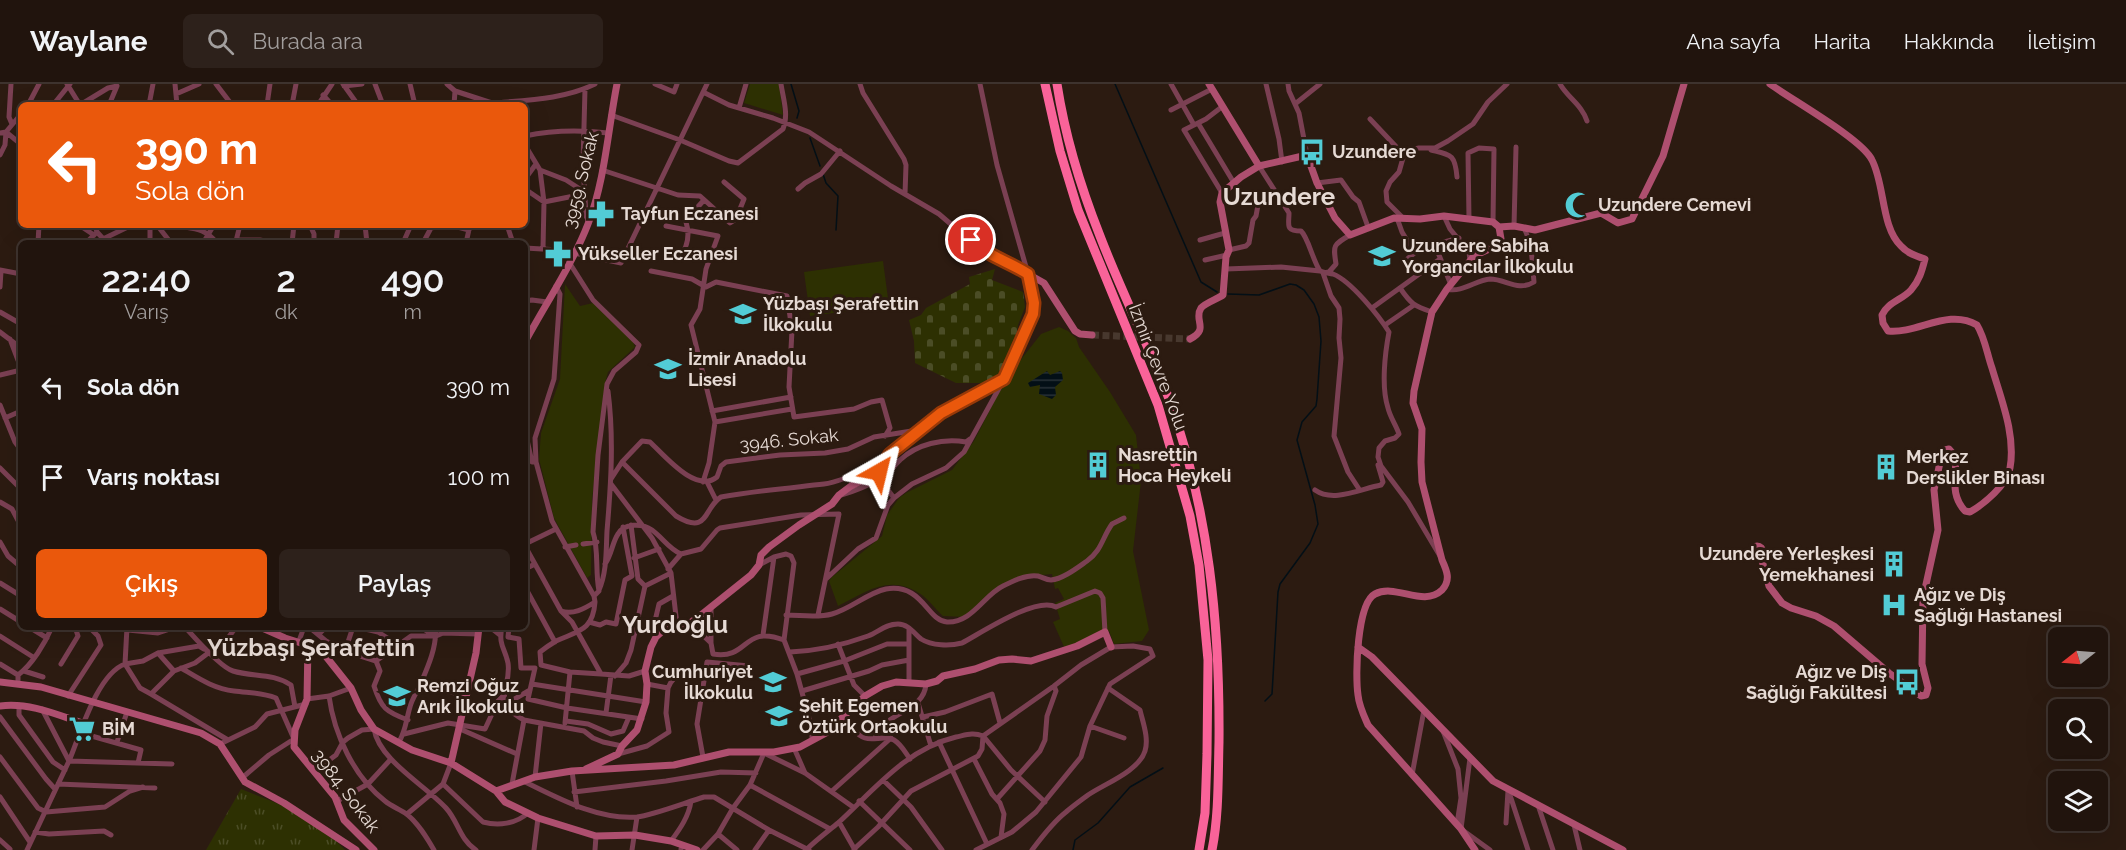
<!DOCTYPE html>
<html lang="tr">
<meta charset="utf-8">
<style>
body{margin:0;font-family:Raleway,sans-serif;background:#2d211b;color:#f1f3f6;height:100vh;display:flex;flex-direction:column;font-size:22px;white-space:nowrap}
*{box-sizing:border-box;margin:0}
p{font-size:20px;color:#a29e9d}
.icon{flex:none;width:33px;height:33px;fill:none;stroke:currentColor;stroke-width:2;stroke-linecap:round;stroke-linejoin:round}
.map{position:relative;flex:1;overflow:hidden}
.panel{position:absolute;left:18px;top:156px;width:510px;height:390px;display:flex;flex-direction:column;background:#21140d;border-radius:9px;box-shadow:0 6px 24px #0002,0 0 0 2px #3e332e}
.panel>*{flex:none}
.guide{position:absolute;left:18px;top:18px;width:510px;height:126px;border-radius:9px;box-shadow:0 6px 24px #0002,0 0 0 2px #3e332e;background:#ea580c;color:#fff;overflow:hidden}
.needle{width:39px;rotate:253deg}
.tools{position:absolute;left:2048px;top:543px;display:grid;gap:12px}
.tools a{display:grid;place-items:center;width:60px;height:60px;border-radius:9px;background:#21140d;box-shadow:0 6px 24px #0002,0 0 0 2px #3e332e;font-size:30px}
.pin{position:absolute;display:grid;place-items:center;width:51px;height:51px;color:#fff;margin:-26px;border:3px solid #fff;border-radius:50%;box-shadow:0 2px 6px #0007}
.me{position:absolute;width:66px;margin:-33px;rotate:37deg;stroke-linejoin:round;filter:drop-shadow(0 0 4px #0008)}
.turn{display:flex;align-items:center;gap:21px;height:126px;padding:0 18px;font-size:27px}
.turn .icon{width:78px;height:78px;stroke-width:2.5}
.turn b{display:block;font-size:42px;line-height:51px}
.eta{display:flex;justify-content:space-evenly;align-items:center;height:102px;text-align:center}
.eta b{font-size:36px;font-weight:600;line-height:42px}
.action{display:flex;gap:12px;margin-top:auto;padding:12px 18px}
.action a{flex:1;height:69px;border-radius:9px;background:#ea580c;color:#fff;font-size:24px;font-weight:600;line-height:69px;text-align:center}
.action a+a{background:#2d211b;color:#f1f3f6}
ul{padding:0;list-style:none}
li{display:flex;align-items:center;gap:18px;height:90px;padding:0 18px}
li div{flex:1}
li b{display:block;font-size:22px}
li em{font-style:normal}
header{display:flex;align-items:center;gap:36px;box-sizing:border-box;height:84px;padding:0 30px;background:#21140d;border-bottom:2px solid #3e332e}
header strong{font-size:28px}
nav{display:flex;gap:33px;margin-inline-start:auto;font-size:21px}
.search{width:420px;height:54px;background:#2d211b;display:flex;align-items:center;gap:15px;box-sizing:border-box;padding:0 21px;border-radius:9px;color:#a29e9d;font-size:22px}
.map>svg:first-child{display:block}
.grass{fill:url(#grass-tufts)}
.cemetery{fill:url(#cemetery-stones)}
.park{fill:#2d3002}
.water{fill:url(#water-rules)}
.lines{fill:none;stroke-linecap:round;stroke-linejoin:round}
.stream{stroke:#030f16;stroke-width:1.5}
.secondary-tunnel{stroke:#48382e;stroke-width:7;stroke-dasharray:7 3.5;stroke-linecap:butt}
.street{stroke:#7b4053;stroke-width:5}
.secondary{stroke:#ae4f6f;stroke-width:7}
.highway{stroke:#f96399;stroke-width:9}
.route-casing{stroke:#983908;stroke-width:15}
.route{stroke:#ea580c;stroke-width:10}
.labels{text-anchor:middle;stroke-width:6;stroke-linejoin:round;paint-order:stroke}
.poi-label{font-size:18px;font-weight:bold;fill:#e6dad4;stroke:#2c1b11;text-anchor:start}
.street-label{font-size:18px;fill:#e6dad4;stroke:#2c1b11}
.district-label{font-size:24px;font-weight:bold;fill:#e6dad4;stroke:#2c1b11}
</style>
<header>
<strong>Waylane</strong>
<div class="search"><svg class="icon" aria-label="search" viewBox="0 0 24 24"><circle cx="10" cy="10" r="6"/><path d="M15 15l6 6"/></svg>Burada ara</div>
<nav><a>Ana sayfa</a><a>Harita</a><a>Hakkında</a><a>İletişim</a></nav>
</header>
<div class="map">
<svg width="2126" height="766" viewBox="0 0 2126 766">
<defs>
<pattern id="grass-tufts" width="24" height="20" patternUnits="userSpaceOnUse" patternTransform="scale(1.5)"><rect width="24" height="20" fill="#2d3002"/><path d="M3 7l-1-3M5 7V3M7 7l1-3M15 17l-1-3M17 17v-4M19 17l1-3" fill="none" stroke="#4b4d26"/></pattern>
<pattern id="cemetery-stones" width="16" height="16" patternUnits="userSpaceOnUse" patternTransform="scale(1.5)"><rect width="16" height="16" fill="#2d3002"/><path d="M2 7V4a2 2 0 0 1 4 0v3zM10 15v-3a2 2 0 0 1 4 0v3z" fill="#4b4d26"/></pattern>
<pattern id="water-rules" width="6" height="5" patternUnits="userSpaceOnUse" patternTransform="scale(1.5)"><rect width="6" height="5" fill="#030f16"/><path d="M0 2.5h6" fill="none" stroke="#283137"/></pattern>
</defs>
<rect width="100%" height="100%" fill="#2c1b11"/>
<path class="grass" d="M241 705 284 722 336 757 345 766H206Z"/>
<path class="cemetery" d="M995 185 992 196 1023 208 1025 223 1018 241 1015 260 993 299H956L915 279 914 257 909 236 921 231 926 224 970 200 969 193Z"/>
<path class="park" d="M750 0H779L783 31 744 19Z
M883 177 889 222 810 232 804 188Z
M565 200 580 222 593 219 633 258 635 263 608 288 605 299 592 415 591 491 587 494 554 434 539 375 541 349 560 295Z
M1059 243 1068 247 1076 254 1079 263 1110 308 1136 351 1141 397 1133 467 1149 546 1142 557 1114 560 1109 547 1103 546 1065 565 1053 538 1060 535 1055 519 1064 515 1058 504 1055 505 1052 490 1021 493 1000 503 965 533 943 532C936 526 930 517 922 511 890 489 868 507 838 522L829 497 832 493 882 452 887 431 899 414 906 409 952 386 974 357 993 320 997 306 1041 250Z"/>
<path class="water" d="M1047 287 1050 291 1060 287 1062 289 1063 296 1055 303 1056 311 1052 315 1039 310 1040 301 1030 303 1028 299Z"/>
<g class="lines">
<path class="stream" d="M791 0 799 27 797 34
M1115 0 1201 198 1217 208
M810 54 820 82
M823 90 826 99 838 112 836 146
M1228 210 1259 211 1290 200 1296 201 1304 206 1314 220 1319 233 1321 257 1317 315 1316 322 1302 338 1297 356 1315 421 1318 440 1310 459 1280 500 1278 508 1272 610 1265 617
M1073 766 1075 756 1098 739 1130 703 1163 684"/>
<path class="secondary-tunnel" d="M1092 251 1190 255"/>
<path class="street" d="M11 0 9 33 12 40
M67 0 80 21
M175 0 177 21
M216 0 232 21
M343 0 358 21
M375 0 383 21
M410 0 415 21
M447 0 455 7 495 20
M655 0 674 8 677 0
M860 0 863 9 904 75 906 81 905 110
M980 0 997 81 1028 190
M1171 0 1194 41
M1266 0 1279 55 1282 78
M1288 0 1289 7 1299 29 1307 71
M1560 0C1568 14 1582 21 1587 37
M344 2 362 0
M585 5 583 80 586 132 589 138
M703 8 729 21 773 34 809 48 891 102 939 130 981 166 1028 190
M176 10 199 0
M323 11 332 21
M1295 20 1320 0
M28 21 39 0
M53 21 70 0
M80 21 108 4 117 2
M109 21 117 2
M149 21 153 0
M267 21 270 0
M292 21 296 0
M318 21 332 0
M454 21 455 7
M493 21 494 19C528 16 565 15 595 0
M739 24 746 0
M1171 26 1212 5
M611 31 680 56 729 77 738 79 783 45C789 31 783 14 781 0
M1370 35 1403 70
M1198 39 1234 99
M0 49 6 48 17 57H21
M525 52C553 46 580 46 608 49
M525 61 540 86 544 118 543 164
M1431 66C1451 71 1455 70 1457 93
M0 71 5 61 6 48 21 30
M1259 82 1289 129C1289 141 1285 147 1301 147 1308 153 1313 177 1320 187 1324 189 1329 189 1333 190 1351 197 1379 232 1389 248 1385 269 1381 303 1388 324 1390 333 1396 341 1399 350L1395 354 1385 357 1379 364 1378 373 1381 382 1408 418 1440 472
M540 86 566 96 583 107
M602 86 678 111 700 112 730 139 736 135 744 115 724 98
M525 95 536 80
M1317 99 1341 96 1353 113 1359 118 1368 143
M525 105 544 118 584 110
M798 105 805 99 821 90 840 67
M1222 109 1184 46 1206 35 1223 22
M1444 132 1450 145 1469 168 1470 177
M1397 134 1402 148 1414 168
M1403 134 1387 118 1386 107 1390 98 1399 88 1405 67 1419 64H1435L1448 57 1473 40 1488 18 1507 0
M1469 135 1468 69 1479 64 1494 65 1493 138
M79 141 94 151
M95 141 97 148 107 159
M150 141V159
M157 141 171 159
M174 141C193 145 204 143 217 159
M310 141 314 150V159
M365 141 367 159
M450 141 469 146
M507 141 513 159
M666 142 718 152 706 185 700 225 691 241 715 338 709 379 703 398
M1514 142 1516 63
M1350 151C1333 161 1333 161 1336 180L1329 188 1323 189 1331 212 1339 224 1340 235 1339 254 1341 274 1334 352 1348 388 1359 405
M103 155 132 141
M236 156H260L275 159
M1200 156 1225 149
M236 157 240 141
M38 159 39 141
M86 159 95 150
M203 159 214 141
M292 159 294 141
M336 159 338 141
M403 159 411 141
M423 159 431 144 446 141
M466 159 470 141
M1435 161 1451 201
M525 164 576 167
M1229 166 1246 162 1249 159 1253 136 1256 132 1258 121 1262 117 1279 112
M574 169 621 179 707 0
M679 174C688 163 690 151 686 138L687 135 704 116
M1205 176 1227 171
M1405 177 1419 165 1459 154
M1226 185 1281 183 1320 187
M0 186 21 190
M651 187 692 195 706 203 716 198 787 212 792 246 789 303 794 333 854 325 871 318 882 316 890 344 885 352
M556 202 560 210 554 295 535 354 536 378 552 437 594 512
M0 203 1 187
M1400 204C1411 220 1414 222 1432 228
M1447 205C1462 209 1476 196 1490 195 1506 195 1518 208 1534 198 1532 178 1533 162 1524 144
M525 217 532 216 547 218
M1372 224 1440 175
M0 228 21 240
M1385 241 1414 221
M0 248 21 264
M10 255 21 284
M0 291 21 286
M0 321 15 358 21 366
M712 327 791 313
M5 334 21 327
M715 338 792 325
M525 347 532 378H536
M622 378 676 432C709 452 703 424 721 413 755 407 789 404 824 400 842 398 860 385 879 388
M0 384 21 405
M879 394 894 414
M611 395 622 378 642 357 650 358C665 372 696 410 717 393L721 382 726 378 780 371 825 369 848 365 874 353 918 346
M707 398 716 416
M611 400 652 454 671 489 677 541
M1315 406C1333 419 1360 405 1381 401L1383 398 1378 381
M841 411C855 407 871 400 883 393 890 389 894 381 900 376 917 360 943 354 966 358L970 355
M0 418 12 425 21 442
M0 458 8 472 21 483
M525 460 556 445
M583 460 597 458
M525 462 561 527 572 538 601 590 629 592 645 587
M565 463 576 461
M634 474 659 465
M605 480C612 470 612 459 618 450 624 439 642 439 652 446 663 454 668 464 681 470L701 465 717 446 720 444 801 431 839 430 818 531
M759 481 774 473 786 470 791 472 794 479 784 556 797 590 812 645V656
M525 485 535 480
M668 485 681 470
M826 495 858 465 876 454 888 421 894 414 912 400 946 384 964 368 1003 297
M0 499 21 512
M645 502 671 489
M525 503 555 558
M599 506C607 488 606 466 607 447 611 400 614 354 608 307
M595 518C593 547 578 547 556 557 551 560 545 564 540 568L541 581 570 588 601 590
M711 522V559
M0 525 21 538
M561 527C573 531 584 525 595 518L594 512 599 507C595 487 599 466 593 448L598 371 607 300 614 287 636 268 639 261 593 216 569 178
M786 531C801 531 818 534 832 530 851 525 867 509 886 505 923 499 927 537 947 538 972 539 984 511 1003 502 1013 497 1027 490 1038 492 1042 493 1046 496 1051 496 1063 495 1077 484 1087 477 1102 466 1102 454 1112 440L1124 434
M589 538 600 541 606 538 616 540 625 496 632 492 623 443
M687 541 693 542 711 559 713 570C750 576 742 540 784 556
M29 543 47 554
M127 543 125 580 143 577 158 569 199 562 204 565
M185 543C195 554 220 583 233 587 253 593 273 589 291 601L295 623
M309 543 326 557 345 567 376 577 411 552H436L420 543
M357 543 378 548 397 560
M490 543 500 551
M502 543C498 561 505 564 508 579 512 605 489 617 524 636L584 647 593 654 603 658 622 662
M509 543 508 553 519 555 521 584H535L528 615 567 624 642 635
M128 546 158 549 176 543
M319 550 326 543
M763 551 774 473
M0 552 33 573
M436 552 443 549 478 550
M656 553 654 541 659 520 673 512
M299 557 304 543
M838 560 854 601 865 612
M345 567 353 543
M790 568C816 567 843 561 868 552 879 548 885 540 898 540 908 540 914 549 921 555 932 562 950 562 962 559 981 549 1036 512 1056 523L1095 507 1100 509 1103 514 1105 548
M158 569 174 587
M376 577 380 587 374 602C381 624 386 628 408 636
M0 580 18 591
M61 580 78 552 75 543
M181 584C198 594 214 605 234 607 249 609 261 608 276 614L294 655 269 671 242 694
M24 587 43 593
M797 590 844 577 887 560H909
M615 592 626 579 631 566 645 502 638 495 631 441
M909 598V544
M18 600V591C32 581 45 559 52 543
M421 600 466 612
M532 600 646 618
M647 600 668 604C675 586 689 588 705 589
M802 607 869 587 882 581 909 576
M151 610 228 656
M68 612 101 561 98 552 89 543
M329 612C334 650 354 693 385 717 391 722 399 725 405 729 417 737 427 754 434 766
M307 615 329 612 351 604
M918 619 931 662
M506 620 530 606
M19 621V631L53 678 65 686
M42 625 69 677C80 651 97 590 125 580L140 604 151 610 174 587 195 579 228 554 236 543
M606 629 611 591
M0 633 46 695 55 705
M845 633C847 640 857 651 865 654 874 657 885 651 894 656 901 660 905 668 910 675
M923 633 945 628 992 610 1000 639
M566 637 588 640 611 650 623 647 629 633
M565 639 570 588
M1090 642 1124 654
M460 645 517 670
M1443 647 1458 685 1461 714 1457 740
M81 649 141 666 138 679
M404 650 448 639 485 645 498 617 503 612
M984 653 1011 686 1045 718
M875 654C883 628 924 629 926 600
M117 658 127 628
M399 658C406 646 406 636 410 623 412 615 417 608 420 601 427 585 438 561 435 543
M939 658 987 760
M220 660 255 643 267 630 306 620
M794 664 805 689
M618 670 647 662 669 648 666 629 668 604
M0 673 38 724 46 728 105 723 130 707 143 703
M703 673 697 640 707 578 749 582
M1470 674 1461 745 1490 766
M974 675 992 710 1000 719 1004 730 1001 753
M572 687 577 723
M316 690 317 685 336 671 343 658 348 654 362 646 374 645C379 676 425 701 446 724 458 737 460 756 476 766
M1412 691 1424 626
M535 693 541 639
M883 696 911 723 942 766
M523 697C558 714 597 736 637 733 653 731 687 718 704 713H714L769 746 809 766
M58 700 155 704
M443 700 483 738C498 742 516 740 528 729
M512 700 524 636
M750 701 830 745
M1508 705 1528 766
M832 707 891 654
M574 708 666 697 721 688 756 689
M0 713 30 758
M997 715 1040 667 1045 656 1047 632 1056 607 1054 602
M337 717 368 700 391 675
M859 717 910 766
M1538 721 1553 766
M407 730 443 700 451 679
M839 738 855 766
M1506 739 1508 707
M1574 741 1580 766
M35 748 49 750 104 747 111 751
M718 750 737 766
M0 756 10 765
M671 757C680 745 689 732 691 717
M854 765 878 743 911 707 978 672 982 665 983 652
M27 766 69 677 172 680
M534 766 538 734
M595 766 596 752
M632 766 637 733
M681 766V765
M703 766 718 750 733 724 750 701 764 669 805 689 853 723
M755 766 769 746
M806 766C816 756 827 748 838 739 874 706 906 665 956 653 966 651 973 648 983 652L1054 602 1081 581 1111 563 1133 562 1150 565 1153 572 1110 600 1090 642 1081 673 1036 728 1012 748 976 766
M1032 766C1042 753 1052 739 1066 728 1073 722 1080 717 1088 711 1104 700 1139 687 1145 667 1149 654 1143 639 1140 626L1108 604"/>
<path class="secondary" d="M1209 0 1259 82
M1028 190 1044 199 1075 247 1080 250 1092 251
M1190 255C1210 245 1193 236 1201 224 1205 219 1217 215 1223 211L1226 173 1229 166 1220 118 1222 109 1241 93 1259 82 1307 71 1317 99 1335 134 1350 151 1394 134 1420 135 1444 132 1493 138 1499 143 1514 142 1535 146 1601 129 1618 139 1632 135 1663 72 1684 0
M525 258C546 219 572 181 588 140 605 97 608 45 617 0
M1751 468a6 6 0 1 1 12 0a6 6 0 1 1-12 0Z
M1761 473 1769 502 1782 519 1791 524 1816 532 1834 542 1889 589 1921 612 1926 611 1928 604 1922 580 1923 514 1938 446 1934 406 1941 374 1945 366 1949 365C1965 381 1944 404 1965 427L1970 428C1984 420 2007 401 2010 384 2016 351 2001 315 1992 284 1987 270 1985 254 1977 241 1948 224 1918 250 1888 247L1883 239 1882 231C1888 218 1902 216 1911 206 1919 197 1922 187 1925 175 1916 172 1907 169 1901 162 1881 143 1885 101 1872 76 1862 55 1792 16 1770 0
M260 543 285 554 320 565 351 604 361 626 374 645 412 666 451 679 496 707 505 718 538 734 596 752 635 751 671 757 697 766
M308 560 307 615 295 646 294 663 335 713 344 736 374 766
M1358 563 1372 573 1493 697 1623 766
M0 598 41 603 201 649 220 660 245 698 284 719 356 766
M0 622C29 618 58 631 85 640
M451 679 476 569 479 543
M586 685 618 670 622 662 637 646 646 618 647 600 645 587 651 563 656 553 665 545 677 541H687L701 531 751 491 759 481 761 471 769 463 799 441 832 420 839 411 851 402 879 388 890 370 941 329 1004 295 1033 230 1034 219 1028 190
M496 707 535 693 572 687 674 681 729 668H774L800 663 826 649 865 612 882 602 896 598 926 600 937 597 943 592 975 585 999 576 1012 575 1031 577 1077 562 1105 548 1111 563
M1475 766 1461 745 1368 641C1364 632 1359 622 1358 611 1355 591 1357 519 1375 510 1396 499 1423 524 1442 506 1451 496 1447 487 1442 476L1422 398 1421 378 1422 345 1413 319 1414 307 1432 228 1447 205 1474 172 1498 161 1501 155 1499 143"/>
<path class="highway" d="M1045 0 1060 67 1078 126 1158 321 1190 432 1199 481 1208 576 1207 670 1205 729 1199 766
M1057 0C1065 52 1081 104 1100 152 1121 207 1148 260 1169 315 1209 425 1220 541 1219 658 1218 693 1219 731 1212 766"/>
</g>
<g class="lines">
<g class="route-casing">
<path id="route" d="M879 388 890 370 941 329 1004 295 1033 230 1034 219 1028 190C1008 177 991 174 971 156"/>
</g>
<use href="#route" class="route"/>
</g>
<defs>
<g id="bus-bare" transform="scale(2.07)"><path d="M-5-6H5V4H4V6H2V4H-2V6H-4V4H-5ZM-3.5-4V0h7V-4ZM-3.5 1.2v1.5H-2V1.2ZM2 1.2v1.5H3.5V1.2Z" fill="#52ccd5" stroke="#2c1b11" stroke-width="2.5" paint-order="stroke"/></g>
<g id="mosque-bare" transform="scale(2.07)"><path d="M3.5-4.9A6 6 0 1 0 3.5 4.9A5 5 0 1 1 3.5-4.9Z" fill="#52ccd5" stroke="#2c1b11" stroke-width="2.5" paint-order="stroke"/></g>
<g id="pharmacy-bare" transform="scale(2.07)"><path d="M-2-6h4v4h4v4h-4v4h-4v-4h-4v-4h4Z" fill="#52ccd5" stroke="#2c1b11" stroke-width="2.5" paint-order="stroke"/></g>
<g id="school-bare" transform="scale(2.07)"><path d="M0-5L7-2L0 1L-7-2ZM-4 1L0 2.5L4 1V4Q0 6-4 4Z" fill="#52ccd5" stroke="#2c1b11" stroke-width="2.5" paint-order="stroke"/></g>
<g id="building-bare" transform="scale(2.07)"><path d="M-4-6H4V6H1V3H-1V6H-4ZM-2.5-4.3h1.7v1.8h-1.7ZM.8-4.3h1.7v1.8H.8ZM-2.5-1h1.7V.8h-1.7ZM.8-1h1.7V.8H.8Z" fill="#52ccd5" stroke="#2c1b11" stroke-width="2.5" paint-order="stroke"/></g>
<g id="hospital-bare" transform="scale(2.07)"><path d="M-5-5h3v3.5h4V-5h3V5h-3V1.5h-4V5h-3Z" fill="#52ccd5" stroke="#2c1b11" stroke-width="2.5" paint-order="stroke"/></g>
<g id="supermarket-bare" transform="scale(2.07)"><path d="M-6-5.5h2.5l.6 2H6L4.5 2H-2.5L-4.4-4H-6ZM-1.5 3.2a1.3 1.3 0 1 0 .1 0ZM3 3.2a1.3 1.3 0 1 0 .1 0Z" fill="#52ccd5" stroke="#2c1b11" stroke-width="2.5" paint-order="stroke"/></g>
</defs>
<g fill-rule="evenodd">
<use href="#bus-bare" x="1312" y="68"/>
<use href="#mosque-bare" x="1578" y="121"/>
<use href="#pharmacy-bare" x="601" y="130"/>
<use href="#pharmacy-bare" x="558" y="170"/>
<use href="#school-bare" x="1382" y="172"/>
<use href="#school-bare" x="743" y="230"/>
<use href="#school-bare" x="668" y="285"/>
<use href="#building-bare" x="1098" y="381"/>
<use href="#building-bare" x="1886" y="383"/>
<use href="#building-bare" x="1894" y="480"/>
<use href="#hospital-bare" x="1894" y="521"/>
<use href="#school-bare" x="773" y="598"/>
<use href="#bus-bare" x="1907" y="598"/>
<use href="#school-bare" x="397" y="612"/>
<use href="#school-bare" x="779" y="632"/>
<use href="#supermarket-bare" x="82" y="645"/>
</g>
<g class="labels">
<g class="poi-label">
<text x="1332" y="74">Uzundere</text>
<text x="1598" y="127">Uzundere Cemevi</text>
<text x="621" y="136">Tayfun Eczanesi</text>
<text x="1402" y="168">Uzundere Sabiha<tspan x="1402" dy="21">Yorgancılar İlkokulu</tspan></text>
<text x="578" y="176">Yükseller Eczanesi</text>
<text x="763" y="226">Yüzbaşı Şerafettin<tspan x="763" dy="21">İlkokulu</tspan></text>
<text x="688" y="281">İzmir Anadolu<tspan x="688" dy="21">Lisesi</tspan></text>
<text x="1118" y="377">Nasrettin<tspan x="1118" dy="21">Hoca Heykeli</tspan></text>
<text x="1906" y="379">Merkez<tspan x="1906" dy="21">Derslikler Binası</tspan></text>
<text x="1874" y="476" text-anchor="end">Uzundere Yerleşkesi<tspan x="1874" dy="21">Yemekhanesi</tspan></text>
<text x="1914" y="517">Ağız ve Diş<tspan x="1914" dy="21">Sağlığı Hastanesi</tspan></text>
<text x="753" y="594" text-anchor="end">Cumhuriyet<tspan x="753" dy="21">İlkokulu</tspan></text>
<text x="1887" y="594" text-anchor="end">Ağız ve Diş<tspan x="1887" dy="21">Sağlığı Fakültesi</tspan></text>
<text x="417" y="608">Remzi Oğuz<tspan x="417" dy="21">Arık İlkokulu</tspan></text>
<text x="799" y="628">Şehit Egemen<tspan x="799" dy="21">Öztürk Ortaokulu</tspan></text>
<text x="102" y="651">BİM</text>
</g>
<g class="street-label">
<text transform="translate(581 96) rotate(-76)" y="6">3959. Sokak</text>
<text transform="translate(1158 283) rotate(69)" y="6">İzmir Çevre Yolu</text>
<text transform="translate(789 356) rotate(-6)" y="6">3946. Sokak</text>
<text transform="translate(346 707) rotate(53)" y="6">3984. Sokak</text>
</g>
<g class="district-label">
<text x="1279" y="121">Uzundere</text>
<text x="675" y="549">Yurdoğlu</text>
<text x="311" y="572">Yüzbaşı Şerafettin</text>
</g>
</g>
</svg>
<div class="tools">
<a><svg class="needle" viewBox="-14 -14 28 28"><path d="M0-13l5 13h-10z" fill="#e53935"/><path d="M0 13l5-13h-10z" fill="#a29e9d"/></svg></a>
<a><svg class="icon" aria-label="search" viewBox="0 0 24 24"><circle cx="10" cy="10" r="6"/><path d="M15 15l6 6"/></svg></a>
<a><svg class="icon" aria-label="layers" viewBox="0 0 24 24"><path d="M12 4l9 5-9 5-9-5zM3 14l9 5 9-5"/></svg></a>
</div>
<div class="pin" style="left:971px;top:156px;background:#d93025"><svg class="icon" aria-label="arrive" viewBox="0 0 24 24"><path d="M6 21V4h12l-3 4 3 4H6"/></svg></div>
<svg class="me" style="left:879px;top:388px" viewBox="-20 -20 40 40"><path d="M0-17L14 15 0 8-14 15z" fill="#ea580c" stroke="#fff" stroke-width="4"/></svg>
<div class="guide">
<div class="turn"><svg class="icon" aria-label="left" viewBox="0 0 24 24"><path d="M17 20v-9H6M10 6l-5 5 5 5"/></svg><div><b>390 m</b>Sola dön</div></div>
</div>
<section class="panel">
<div class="eta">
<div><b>22:40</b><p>Varış</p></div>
<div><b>2</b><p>dk</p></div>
<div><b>490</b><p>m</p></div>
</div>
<ul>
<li><svg class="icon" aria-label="left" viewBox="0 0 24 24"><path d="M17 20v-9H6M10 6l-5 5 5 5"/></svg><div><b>Sola dön</b></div><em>390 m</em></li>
<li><svg class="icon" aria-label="arrive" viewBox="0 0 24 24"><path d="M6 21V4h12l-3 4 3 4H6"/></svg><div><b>Varış noktası</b></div><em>100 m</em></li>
</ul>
<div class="action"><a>Çıkış</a><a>Paylaş</a></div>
</section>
</div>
